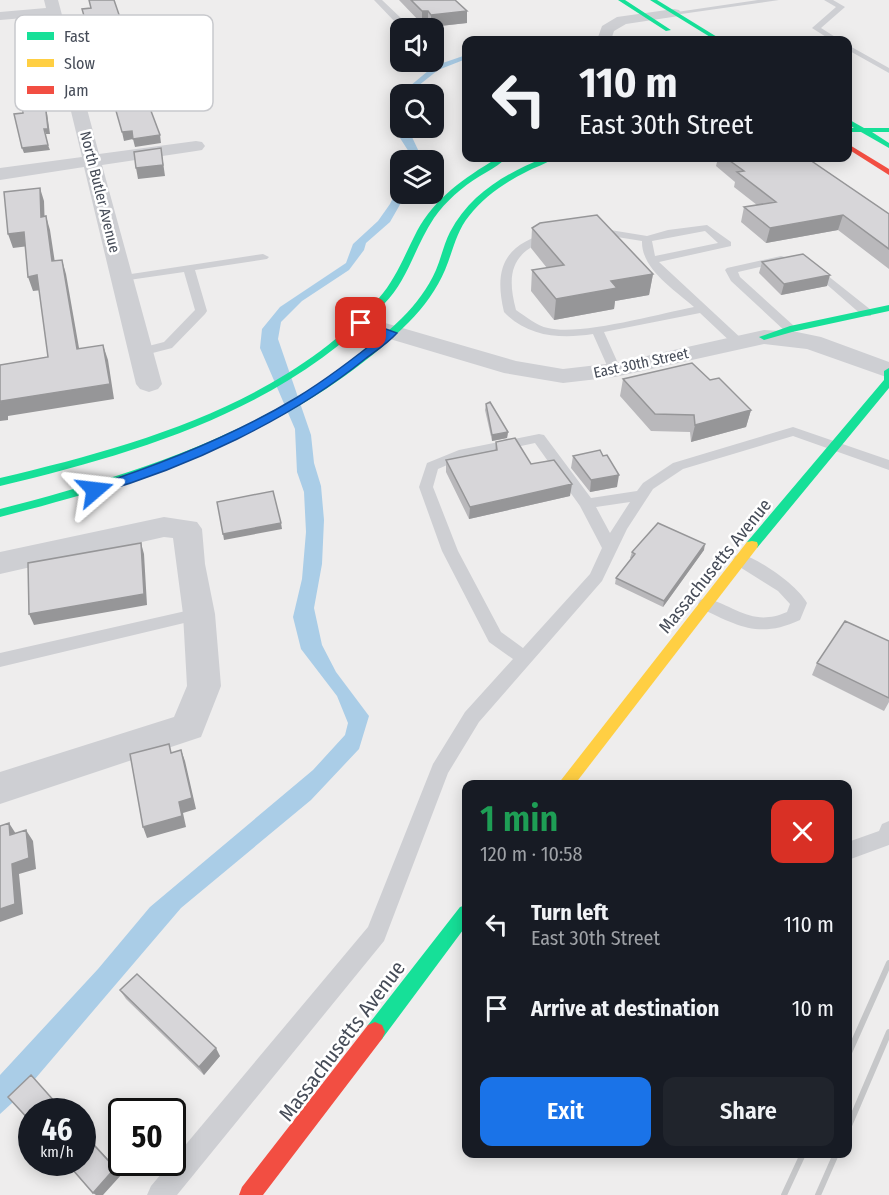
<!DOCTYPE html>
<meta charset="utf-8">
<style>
body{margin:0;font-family:"Fira Sans Condensed",sans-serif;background:#20242c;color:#f1f3f6;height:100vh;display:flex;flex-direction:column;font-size:22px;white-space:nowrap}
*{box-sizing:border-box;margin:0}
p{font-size:20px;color:#9ea1a6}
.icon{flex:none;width:33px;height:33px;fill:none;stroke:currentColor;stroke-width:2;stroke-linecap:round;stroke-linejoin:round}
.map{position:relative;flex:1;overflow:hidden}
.details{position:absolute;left:462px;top:780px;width:390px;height:378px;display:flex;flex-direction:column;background:#171b24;border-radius:12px;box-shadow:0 3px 15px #0003}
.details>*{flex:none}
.guide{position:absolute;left:462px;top:36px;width:390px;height:126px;border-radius:12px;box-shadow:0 3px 15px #0003;background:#171b24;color:#f1f3f6;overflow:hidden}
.controls{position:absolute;left:390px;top:18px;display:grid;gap:12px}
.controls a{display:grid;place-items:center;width:54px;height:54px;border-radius:12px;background:#171b24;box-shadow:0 3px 15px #0003;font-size:30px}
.speed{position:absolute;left:18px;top:1098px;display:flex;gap:12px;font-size:30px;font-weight:700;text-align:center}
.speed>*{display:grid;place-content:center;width:78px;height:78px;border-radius:50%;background:#171b24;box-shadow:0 3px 15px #0003;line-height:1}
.speed small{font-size:15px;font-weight:400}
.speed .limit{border:3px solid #111;border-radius:9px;background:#fff;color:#111}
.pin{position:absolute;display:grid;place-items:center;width:51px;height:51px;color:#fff;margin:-26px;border-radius:12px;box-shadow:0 3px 9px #0006}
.me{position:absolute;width:66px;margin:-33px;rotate:73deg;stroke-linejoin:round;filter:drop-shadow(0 0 4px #0008)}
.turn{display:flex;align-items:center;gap:21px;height:126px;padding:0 18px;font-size:27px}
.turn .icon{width:78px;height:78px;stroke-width:2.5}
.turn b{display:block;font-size:42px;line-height:51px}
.round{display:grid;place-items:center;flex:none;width:63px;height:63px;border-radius:12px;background:#20242c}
.headline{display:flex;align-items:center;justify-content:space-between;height:102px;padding:0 18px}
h1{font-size:36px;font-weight:600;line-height:45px;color:#1e9e55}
.primary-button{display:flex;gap:12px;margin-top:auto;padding:12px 18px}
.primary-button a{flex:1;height:69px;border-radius:12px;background:#1a73e8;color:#fff;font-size:24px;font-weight:600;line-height:69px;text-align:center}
.primary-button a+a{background:#20242c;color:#f1f3f6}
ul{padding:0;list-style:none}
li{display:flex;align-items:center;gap:18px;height:84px;padding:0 18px}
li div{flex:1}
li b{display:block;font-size:22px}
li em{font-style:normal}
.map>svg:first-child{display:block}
.water{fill:#aacde7}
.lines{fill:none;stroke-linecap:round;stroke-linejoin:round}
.lane{fill:#cecfd3;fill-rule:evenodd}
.street{fill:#cecfd3;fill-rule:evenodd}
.fast{fill:#16e098;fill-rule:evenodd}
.slow{fill:#ffcf43;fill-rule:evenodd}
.jam{fill:#f24e42;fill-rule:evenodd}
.rail{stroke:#c6c7c9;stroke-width:6}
.wall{fill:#b9b8bb}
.shaded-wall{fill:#969698}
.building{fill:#d7d6d9;stroke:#969698;stroke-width:1.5}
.route{fill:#1a73e8;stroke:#114b97;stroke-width:1.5}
.labels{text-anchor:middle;stroke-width:5;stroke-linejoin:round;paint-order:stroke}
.far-street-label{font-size:15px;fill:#464c58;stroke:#fff}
.street-label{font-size:18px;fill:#464c58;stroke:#fff}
.near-street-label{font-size:21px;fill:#464c58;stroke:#fff}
.key{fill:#fff;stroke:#c8c9cd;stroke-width:1.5}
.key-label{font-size:16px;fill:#464c58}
</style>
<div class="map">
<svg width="889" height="1195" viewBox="0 0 889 1195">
<rect width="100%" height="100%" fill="#eeeded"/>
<path class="water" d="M466 55V59L438 70 408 94H400V101L398 96 434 66Z
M408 128H418L412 137 420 154 419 160H408L409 152 400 138Z
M400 183V194H406L390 222 366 243 364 250 349 270 302 301 281 322 278 339 311 435 314 463 321 486 324 520 322 564 314 608 322 645 336 672 369 716 359 749 311 800 181 908 23 1093 0 1114V1075L98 969 150 907 313 770 345 735 348 723 337 696 301 649 293 617 302 579 306 532 304 492 297 472 295 429 260 348 262 329 280 307 346 263 353 244 378 221 390 204Z"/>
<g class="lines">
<path class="lane" d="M374 0H382L403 20V24H397Z
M758 0H779L674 15 670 13Z
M824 0H833L845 7 821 28 840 40H831L812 28 836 7Z
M848 45 889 68V73L848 50Z
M707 225 731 242V246L659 262 743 340 745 343 743 346H735L700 313 604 332 621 370 615 374 609 370 593 334C561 339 528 337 504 312 493 266 506 243 552 232L556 233V237C514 249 505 269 516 310 525 316 537 326 548 328 580 336 658 314 694 307 675 290 641 269 642 241L592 233 587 230 592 227 647 236 668 230ZM705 231 718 243 655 256 652 241Z
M263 254 269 257 267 259 195 270 207 311 205 314 172 348 141 356 137 355 135 352 137 349 164 342 195 310 184 272 122 281 118 280V276Z
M781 256 785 257V261L738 272 740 277 794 326V332H786L731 281 725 270 727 268Z
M813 264 871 310V316H863L809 269 807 267Z
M793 427 889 460V470L793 436 683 469 653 489 627 529 602 581 479 722 448 773 384 941 177 1195H147L151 1186 368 927 433 764 465 712 513 659 489 642 442 551 419 487 427 463 459 450 539 434 544 435 591 498 637 491 643 483 673 463ZM535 443 580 506 602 548 590 574 523 648 501 632 458 551 433 487 438 469 463 458ZM630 502 610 533 596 507Z
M741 554C761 560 797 585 807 603L800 620C759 639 738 626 700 608L698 604 700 600 706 598C737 607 753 627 787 612L790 604 778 591 735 564 733 560 735 556Z
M199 608 205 610 207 614 205 618 0 667V653Z
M889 821V845L848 860V842L879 831 882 824Z"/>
<path class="street" d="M44 0H58L99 154 196 141 202 142 205 146 202 150 196 151 102 165 162 384 158 389 149 392 140 389 136 384 84 167 0 180V168L82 157 48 16 0 20V12L46 8Z
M674 9 679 10 681 13 679 16 626 24 614 31 611 40H597L602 26 617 17Z
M361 316 516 361 563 369 615 363 764 330 797 332 821 337 889 362V378L807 349 764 344 615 377 563 383 504 373 353 328 349 323 353 318Z
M164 517 197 522 202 529 205 564 215 614 221 686 201 737 0 804V772L174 717 187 686 183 614 173 538 164 537 0 574V552Z"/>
<path class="fast" d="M618 0H625L671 30 666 31Z
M650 0H657L722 40H715Z
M848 119 864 128H889V132H872L889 143V148L861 132H848V128H854L848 124Z
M544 158H554C546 164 535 167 526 172 504 183 484 197 469 216 456 232 453 251 445 270 437 289 424 307 409 322 298 432 147 479 0 517V509C145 472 292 424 402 318 416 304 428 288 436 270 441 258 444 244 450 232 470 194 506 173 544 158Z
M496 159 503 161C496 167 488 171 480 176 462 187 446 201 434 218 415 246 408 280 384 304 281 411 140 452 0 486V478C135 446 282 405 379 298 396 279 405 254 417 231 435 198 464 178 496 159Z
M889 305V311L792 332 764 340 759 337 790 326Z
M889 368V388L757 548H747L746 545 747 542 884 380V371Z
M466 905V926L382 1039 375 1042 368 1039 365 1032 368 1025 460 907Z"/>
<path class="slow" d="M752 541 757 542 758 545 757 548 575 784H558L747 542Z"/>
<path class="jam" d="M848 144 889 169V175L848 149Z
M375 1022 382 1025 385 1032 382 1039 263 1195H239L242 1187 368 1025Z"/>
<path class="rail" d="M848 1055 889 963
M848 1128 889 1032
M784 1195 803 1154
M818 1195 836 1154"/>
</g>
<path class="wall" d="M399 0H455L467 23 431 27 428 23 422 24Z
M718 158H807L889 214V269L838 230 766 243 741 222 744 207 757 205 734 187 735 182 716 166Z
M532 228 653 274 649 295 615 301 614 309 554 320 531 291 532 270 547 268 531 248Z
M762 262 827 286 781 295 759 273Z
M623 379 710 380 751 410 746 427 691 442 690 432 651 431 620 396Z
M486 404 508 432 507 438 492 441 485 410Z
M496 442 531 464 570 496 469 519 446 472V460L495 450Z
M573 456H603L617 487 590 492 571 468Z
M704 550 663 607 615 584 616 578 631 558H630L632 552Z
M889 641V702L884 711 812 675 817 663Z
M120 990 220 1056 204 1075 126 999Z"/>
<path class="shaded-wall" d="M422 11H428V23L422 24Z
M467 11V23L431 27V15Z
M95 36 97 43 92 44 90 37Z
M103 72H105L107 80H105Z
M44 94 45 99 50 134H46L44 129Z
M154 97 155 105 149 111 148 103Z
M132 131 160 135 161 143 135 147 133 139 124 141 122 132Z
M48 145 50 150 24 153 22 148Z
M161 148 165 176 138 179 136 168Z
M40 188 44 201 45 231 41 217Z
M843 215 838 230 766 243 770 228Z
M46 216 50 230 57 276 52 261Z
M24 232 29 246 13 248 8 234Z
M62 260 66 274 82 365 77 349Z
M653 274 649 295 615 301 614 309 554 320 556 299 611 281Z
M37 275 42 290 33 291 28 277Z
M830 275 827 286 781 295 784 284Z
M103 345 108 360 114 399 8 416V420L0 421V404L1 401Z
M751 410 746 427 691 442 695 425Z
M508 432 507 438 492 441V435Z
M619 475 617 487 590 492 591 480Z
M572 484 570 496 469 519 470 507Z
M281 523 282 529 224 540 223 534Z
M141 543 144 554 147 605 34 625 29 614Z
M705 544 704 550 663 607 664 601Z
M181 750 185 761 196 809 183 813 186 827 147 838 143 827 179 802Z
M9 823 16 834 10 835Z
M26 830 33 841 36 869 19 874 23 914 0 922V909L12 864Z
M216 1048 220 1056 204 1075 199 1067Z
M82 1131 122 1174 103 1195H96L93 1193Z"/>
<path class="building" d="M89 0H114L141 79 148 78 154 97 148 103 160 135 133 139 132 131 122 132 105 72H103L95 36 90 37 82 9 91 8Z
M411 0H455L467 11 431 15 428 11H422Z
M44 94 48 129H44L48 145 22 148 14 114 23 113 22 96Z
M161 148 163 165 136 168 134 152Z
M726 158H807L889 214V249L843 215 770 228 744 207 776 202 737 172 744 171Z
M40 188 41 217 46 216 52 261 62 260 77 349 103 345 110 384 1 401 2 404H0V365L48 357 37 275 28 277 24 232 8 234 4 192Z
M597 215 653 274 611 281 617 288 556 299 532 270 564 265 532 228 540 223Z
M803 254 830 275 784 284 762 262Z
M692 363 710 380 719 378 751 410 695 425 694 415 655 414 623 379Z
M490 402 508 432 492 435 486 404Z
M515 438 531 464 554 460 572 484 470 507 446 460 497 450 496 442Z
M600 450 603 456 607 455 619 475 591 480 573 456Z
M273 491 281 523 223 534 217 502Z
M658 523 705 544 664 601 616 578 635 554 632 552Z
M141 543 144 594 29 614 28 563Z
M845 621 889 641V698L817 663Z
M169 744 171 753 181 750 192 798 179 802 182 816 143 827 130 754Z
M9 823 10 835 26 830 29 858 12 864 15 904 0 909V826Z
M137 974 216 1048 199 1067 120 990Z
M31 1075 64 1112H32V1123L8 1097Z
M82 1132 115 1168 93 1193 66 1162H82Z"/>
<path class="route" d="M361 320 397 333C388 343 376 351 365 359 291 419 187 468 95 494L89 490 91 487C162 464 231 437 296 398 327 379 356 357 384 334L357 325 356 323Z"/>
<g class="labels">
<g class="far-street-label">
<text transform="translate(100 192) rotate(76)" y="5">North Butler Avenue</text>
<text transform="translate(641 363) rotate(-12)" y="5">East 30th Street</text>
</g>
<g class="street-label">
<text transform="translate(715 566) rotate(-51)" y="6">Massachusetts Avenue</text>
</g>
<g class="near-street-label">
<text transform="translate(342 1041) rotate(-53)" y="7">Massachusetts Avenue</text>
</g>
</g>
<rect x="15" y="15" width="198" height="96" rx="9" class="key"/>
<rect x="27" y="32" width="27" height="8" fill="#16e098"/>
<rect x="27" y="59" width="27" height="8" fill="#ffcf43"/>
<rect x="27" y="86" width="27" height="8" fill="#f24e42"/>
<g class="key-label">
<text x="64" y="42">Fast</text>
<text x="64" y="69">Slow</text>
<text x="64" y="96">Jam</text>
</g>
</svg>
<div class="controls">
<a><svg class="icon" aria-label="sound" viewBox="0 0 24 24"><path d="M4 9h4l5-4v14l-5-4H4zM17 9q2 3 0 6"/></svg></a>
<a><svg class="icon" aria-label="search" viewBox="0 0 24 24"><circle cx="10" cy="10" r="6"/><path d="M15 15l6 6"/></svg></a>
<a><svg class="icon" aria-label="layers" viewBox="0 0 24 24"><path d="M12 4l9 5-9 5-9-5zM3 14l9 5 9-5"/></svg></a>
</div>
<div class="speed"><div>46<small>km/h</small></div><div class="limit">50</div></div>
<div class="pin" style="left:361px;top:323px;background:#d93025"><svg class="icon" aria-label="arrive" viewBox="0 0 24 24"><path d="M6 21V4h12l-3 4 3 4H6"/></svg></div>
<svg class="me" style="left:95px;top:490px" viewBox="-20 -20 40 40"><path d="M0-17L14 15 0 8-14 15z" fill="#1a73e8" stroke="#fff" stroke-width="4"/></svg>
<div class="guide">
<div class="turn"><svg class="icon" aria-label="left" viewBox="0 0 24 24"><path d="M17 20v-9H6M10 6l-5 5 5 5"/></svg><div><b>110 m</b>East 30th Street</div></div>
</div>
<section class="details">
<div class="headline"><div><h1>1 min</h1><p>120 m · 10:58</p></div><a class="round" style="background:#d93025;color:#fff"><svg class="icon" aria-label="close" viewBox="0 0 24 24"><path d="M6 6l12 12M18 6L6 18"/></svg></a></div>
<ul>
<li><svg class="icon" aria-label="left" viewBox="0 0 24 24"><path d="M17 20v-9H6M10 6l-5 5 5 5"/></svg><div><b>Turn left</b><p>East 30th Street</p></div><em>110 m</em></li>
<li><svg class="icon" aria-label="arrive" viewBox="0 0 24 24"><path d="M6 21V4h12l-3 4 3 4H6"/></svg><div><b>Arrive at destination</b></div><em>10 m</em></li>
</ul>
<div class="primary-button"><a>Exit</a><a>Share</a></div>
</section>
</div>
